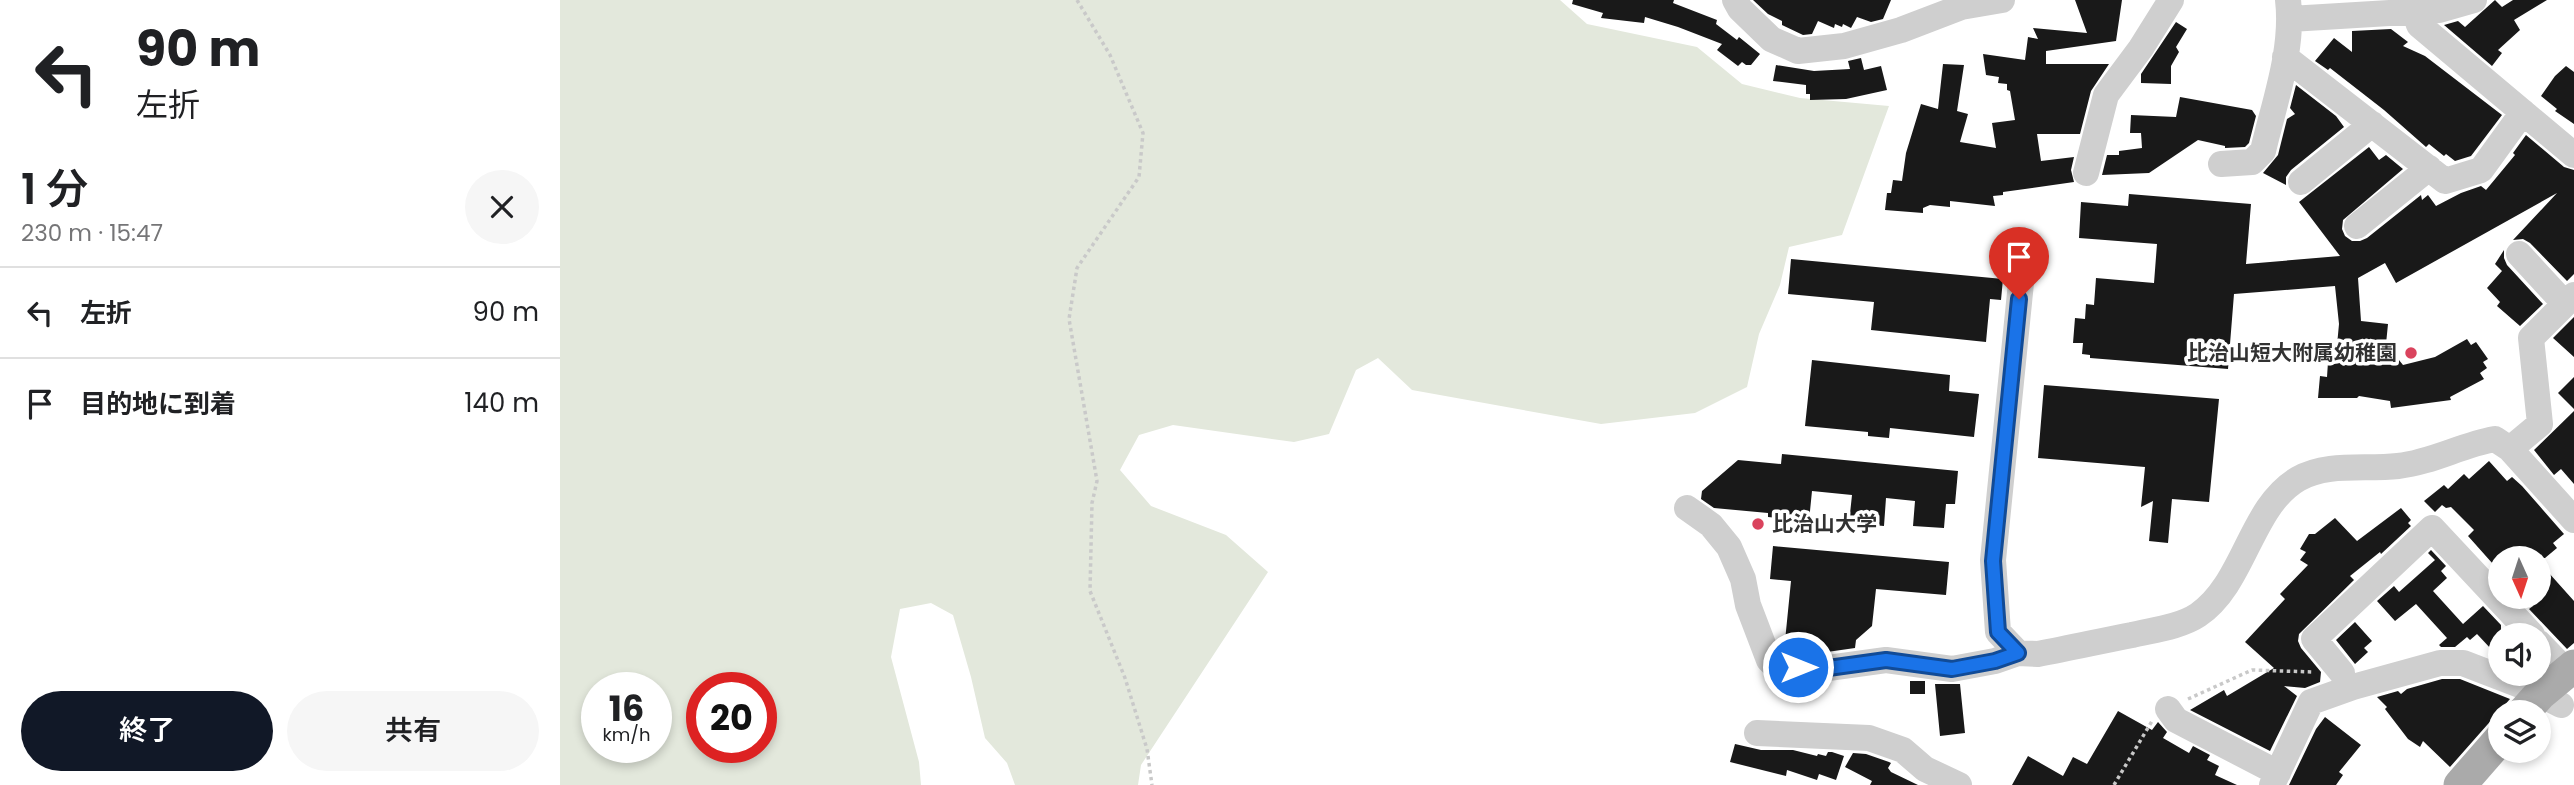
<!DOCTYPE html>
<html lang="ja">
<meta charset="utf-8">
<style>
body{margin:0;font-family:Poppins,"Noto Sans JP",sans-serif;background:#f6f6f6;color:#202124;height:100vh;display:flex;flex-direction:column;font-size:26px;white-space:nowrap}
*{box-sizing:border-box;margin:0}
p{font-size:23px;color:#757577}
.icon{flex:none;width:38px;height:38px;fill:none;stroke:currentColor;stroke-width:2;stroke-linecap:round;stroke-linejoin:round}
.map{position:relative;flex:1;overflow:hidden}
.panel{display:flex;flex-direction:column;background:#fff;width:560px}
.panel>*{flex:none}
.top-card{background:#fff;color:#202124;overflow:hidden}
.needle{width:46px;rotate:177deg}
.buttons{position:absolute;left:1928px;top:546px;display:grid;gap:14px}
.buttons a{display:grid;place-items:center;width:63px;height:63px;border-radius:50%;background:#fff;box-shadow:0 4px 10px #0003;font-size:35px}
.speed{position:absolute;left:21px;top:672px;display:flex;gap:14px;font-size:35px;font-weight:700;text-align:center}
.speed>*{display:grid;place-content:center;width:91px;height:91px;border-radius:50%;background:#fff;box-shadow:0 4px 10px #0003;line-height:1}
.speed small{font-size:18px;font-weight:400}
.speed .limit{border:10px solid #d22;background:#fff;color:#111}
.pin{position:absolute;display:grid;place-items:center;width:60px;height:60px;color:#fff;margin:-72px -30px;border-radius:50% 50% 50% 0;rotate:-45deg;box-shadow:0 0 7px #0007}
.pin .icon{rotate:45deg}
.me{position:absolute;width:77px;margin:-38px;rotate:90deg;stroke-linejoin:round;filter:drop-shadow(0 0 5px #0008)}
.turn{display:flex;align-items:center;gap:24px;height:147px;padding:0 21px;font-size:32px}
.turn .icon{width:91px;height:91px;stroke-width:2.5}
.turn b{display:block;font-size:49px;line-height:60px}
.round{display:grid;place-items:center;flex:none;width:74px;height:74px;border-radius:37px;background:#f6f6f6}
.headline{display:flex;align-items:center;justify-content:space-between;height:119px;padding:0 21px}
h1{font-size:42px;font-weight:600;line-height:52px}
.primary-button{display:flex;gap:14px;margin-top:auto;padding:14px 21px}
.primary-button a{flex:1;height:80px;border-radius:42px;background:#111827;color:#fff;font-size:28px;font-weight:600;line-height:80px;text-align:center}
.primary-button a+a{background:#f6f6f6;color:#202124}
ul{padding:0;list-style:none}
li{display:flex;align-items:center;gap:21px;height:91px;padding:0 21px;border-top:2px solid #e0e0e0}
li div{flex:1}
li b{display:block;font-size:26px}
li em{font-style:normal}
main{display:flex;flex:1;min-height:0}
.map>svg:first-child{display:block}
.green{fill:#e3e8dc;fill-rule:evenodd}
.building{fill:#191919}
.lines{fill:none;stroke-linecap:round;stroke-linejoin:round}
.path{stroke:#c9c9c9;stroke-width:3.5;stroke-dasharray:3.5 3.5;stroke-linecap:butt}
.minor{stroke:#cfcfcf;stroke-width:26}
.major{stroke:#aaa;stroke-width:33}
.route-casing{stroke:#114b97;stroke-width:18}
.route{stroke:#1a73e8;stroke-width:12}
.poi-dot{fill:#da435d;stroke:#fff;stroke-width:2.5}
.labels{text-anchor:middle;stroke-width:7;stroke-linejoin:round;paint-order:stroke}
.poi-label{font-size:21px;font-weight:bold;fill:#323232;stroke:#fff;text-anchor:end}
</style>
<main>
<section class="panel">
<div class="top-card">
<div class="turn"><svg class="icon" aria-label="left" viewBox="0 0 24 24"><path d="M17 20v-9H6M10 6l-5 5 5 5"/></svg><div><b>90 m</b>左折</div></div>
</div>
<div class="headline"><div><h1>1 分</h1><p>230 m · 15:47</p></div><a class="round"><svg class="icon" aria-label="close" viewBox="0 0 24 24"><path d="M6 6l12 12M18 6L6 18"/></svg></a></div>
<ul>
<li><svg class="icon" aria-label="left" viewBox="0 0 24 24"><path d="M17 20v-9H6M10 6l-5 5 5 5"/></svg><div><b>左折</b></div><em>90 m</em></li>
<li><svg class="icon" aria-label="arrive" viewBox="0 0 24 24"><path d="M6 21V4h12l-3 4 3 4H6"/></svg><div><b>目的地に到着</b></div><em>140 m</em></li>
</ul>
<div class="primary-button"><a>終了</a><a>共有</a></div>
</section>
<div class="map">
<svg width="2014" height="785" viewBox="0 0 2014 785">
<rect width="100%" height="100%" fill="#fff"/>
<path class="green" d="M0 0H1000L1027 24 1137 47 1182 84 1240 98 1329 106 1282 235 1229 247 1220 285 1199 334 1187 387 1135 413 1041 424 852 390 818 358 796 370 769 434 734 442 613 425 579 435 560 470 591 506 666 535 708 572 581 765 578 785H455L447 763 425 738 411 677 393 615 371 603 340 609 331 657 359 762 361 785H0ZM37 688H96V747H37ZM142 688H201V747H142Z"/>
<path class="building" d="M1013 0H1114L1113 3 1157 20 1156 24 1177 40 1179 37 1200 54 1191 65H1186L1182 62 1178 66 1157 50 1162 44 1118 27 1085 17 1084 23 1041 18 1043 13 1012 4Z
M1193 0H1331L1323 19 1311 22 1297 17 1291 28 1283 24 1282 27 1275 24 1274 28 1258 21 1252 34 1243 35 1222 25V21L1208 14Z
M1515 0H1562L1556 41 1486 51V64H1549L1531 91 1520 134H1477L1481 161 1514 157 1511 170 1514 182 1443 192V195L1433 196 1435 206 1390 201V207L1370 205 1363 208V213L1325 210 1327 193H1331L1333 180 1342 181 1346 153 1361 104 1378 109 1383 64 1404 65 1397 111 1408 114 1400 142 1436 148 1432 123 1455 120 1450 91 1447 90V84L1438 83 1439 77 1426 75 1423 54 1465 60 1468 37 1478 39 1473 28 1527 33Z
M1935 0 1942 7 1953 0H1987L1954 20 1960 30 1938 50 1942 53 1932 66 1884 25 1898 21 1905 27Z
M1616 22 1627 29 1616 47 1619 52 1611 66V84L1581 83V74Z
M1831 29 1848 42 1843 46 1865 56 1942 115 1911 156 1895 161 1886 154 1884 156 1869 144 1866 147 1824 110 1770 68 1768 70 1755 61 1774 38 1792 52V31Z
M1301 58 1304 70 1321 66 1327 90 1286 99 1250 100V94H1246V85L1213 81 1216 65 1254 71 1290 69 1288 61Z
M2006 66 2014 72V124L1995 111 1997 109 1981 96 1995 76Z
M1736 85 1776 116 1784 127 1731 170 1726 177V185L1703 173 1718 155 1727 119 1735 114 1730 108Z
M1620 97 1692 110 1696 116 1689 143 1685 147 1665 148V146L1638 140 1589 173 1542 175 1547 155H1559V151L1582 148 1581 133H1570L1571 115 1616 117Z
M1966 135 2004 167 2014 170V274L2007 281 1970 243 1963 239 1953 240 1997 193 1836 283 1825 263 1798 278 1801 321 1828 324 1826 344 1843 365 1875 357 1907 339 1911 345 1916 342 1928 359 1923 362 1927 368 1920 373 1924 379 1890 397 1891 400 1831 408 1830 401 1799 396 1797 398H1758L1760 376 1767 377 1768 362 1776 356 1779 324 1775 286 1674 294 1668 369 1530 358V355L1522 354 1523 343H1513L1515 318 1525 319 1526 304 1534 305 1536 278 1594 283 1597 244 1519 238 1521 202 1568 206 1569 194 1691 204 1686 264 1780 256 1739 202 1809 147 1819 160 1826 155 1843 169 1783 220 1782 229 1785 236 1792 241H1800L1807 238 1861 195 1862 200 1868 195 1876 206 1901 193 1921 186 1926 190 1955 155 1953 153Z
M1944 250V258L1947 265 1983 304 1960 326 1937 306 1940 302 1927 288 1942 271 1935 264Z
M1231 259 1443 279 1441 300 1430 299 1426 342 1311 330 1314 302 1228 294Z
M2014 317V357L1993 338Z
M1252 360 1390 375 1389 391 1419 394 1414 437 1330 428 1329 438 1308 436V432L1245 426Z
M2014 377V409L1998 393Z
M1484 385 1659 399 1649 502 1612 499 1608 543 1589 541 1593 501 1581 507 1585 467 1478 458Z
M2014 411V484L2001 469 1994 475 1974 450Z
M1222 454 1398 471 1395 504H1386L1384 528 1353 526 1355 501 1326 498 1324 526 1289 523 1292 495 1252 491 1249 521 1208 517V513L1154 508 1141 499 1142 491 1178 460 1221 464Z
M1929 461 1947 481 1952 477 1962 486 2004 534 1993 543 1997 548 1985 558H1941V573L1908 536 1914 530 1891 507 1886 508 1882 505 1875 512 1864 501 1884 485 1888 489 1904 474 1909 479Z
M1841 508 1851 520 1848 523 1851 526 1821 554 1820 552 1790 576 1794 580 1739 634 1738 641 1741 648 1761 672 1760 682 1745 688 1724 686 1737 696 1710 751 1630 710 1664 690 1667 696 1714 668 1685 642 1725 599 1720 594 1748 565 1740 560 1746 552 1740 549 1749 534H1755L1775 518 1797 541Z
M1213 546 1389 562 1386 595 1316 589 1312 626 1296 640 1295 648 1260 653 1224 651 1231 581 1210 579Z
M1871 550 1886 566 1881 571 1887 578 1873 591 1903 624 1923 606 1941 625V633L1945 629 1951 635H1941V642L1932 650 1917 634 1910 640 1907 637 1895 647H1881L1879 645 1887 638 1856 604 1835 621 1817 601 1834 586 1839 592 1875 560 1868 553Z
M1979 562 2014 601V643L2007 649 1969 609 1973 606 1964 597H1979Z
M1795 622 1812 641 1804 648 1808 652 1795 664 1776 640Z
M1882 679H1900L1950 699 1890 767 1863 741 1860 747 1848 739 1825 709 1827 707 1817 697 1838 691 1841 694 1847 689Z
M1350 681H1365V694H1350Z
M1375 684H1400L1405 733 1380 736Z
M1558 711 1592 730 1598 722 1607 732 1603 738 1629 753 1633 746 1650 755 1647 760 1659 766 1655 775 1677 785H1452L1468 756 1503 776 1513 757 1527 764Z
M1765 717 1801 745 1779 772 1783 775 1776 785H1729L1756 729Z
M1175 744 1201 750H1233L1257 756 1258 754 1266 756 1268 752H1272L1284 756 1276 780 1259 774 1257 780 1227 770 1226 776 1170 762Z
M1293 753 1306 754 1329 762 1331 763 1328 768 1331 772 1358 785H1310L1312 781 1285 767Z"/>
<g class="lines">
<path class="path" d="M517 0 550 55 583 133 579 177 517 268 509 319 537 481 532 503 530 591 565 678 587 749 592 785
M1628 699 1692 670 1753 672
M1554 785 1592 721"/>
<path class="minor" d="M1175 0 1180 9 1211 39 1238 51 1284 46 1341 30 1401 7 1442 0
M1855 13 1859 25 2014 155
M1730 19 1879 10 1914 0
M1725 57 1885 181 1921 170 1963 112
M1661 164 1692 162 1703 151C1714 103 1734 50 1728 0
M1526 173 1546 95 1581 48 1611 0
M1741 182 1812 124
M1797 226 1869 168
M1959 254 2005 304
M1462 273 1433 560 1438 632 1458 653 1478 654C1510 648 1541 641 1572 635 1593 630 1620 627 1638 615 1685 583 1690 507 1738 479 1768 462 1805 470 1838 466 1873 462 1901 445 1935 439L1950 449 2014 520
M1950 449 1980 424 1971 338 2014 295
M1127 508 1151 525 1169 547 1183 579 1188 605 1209 660 1215 666 1261 669 1326 660 1392 669 1435 661 1458 653
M1979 643 2007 672
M1782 673 1754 639 1872 528 1972 635
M1608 709 1616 720 1718 773
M1197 733 1309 738 1343 750 1365 769 1399 785
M1712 785 1751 702 1793 687 1880 663H1903L1968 688 2001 705"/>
<path class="major" d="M1964 712 1980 694 2014 666
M1900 785 1941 738"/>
</g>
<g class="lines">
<g class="route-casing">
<path id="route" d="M1238 667 1261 669 1326 660 1392 669 1435 661 1458 653 1438 632 1433 561 1459 299"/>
</g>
<use href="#route" class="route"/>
</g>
<g class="poi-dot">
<circle cx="1851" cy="353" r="7"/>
<circle cx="1198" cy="524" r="7"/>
</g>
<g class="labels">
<g class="poi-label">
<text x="1837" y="360">比治山短大附属幼稚園</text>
<text x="1212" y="531" text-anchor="start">比治山大学</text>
</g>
</g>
</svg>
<div class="buttons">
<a><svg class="needle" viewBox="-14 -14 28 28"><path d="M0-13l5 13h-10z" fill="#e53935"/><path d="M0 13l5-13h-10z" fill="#757577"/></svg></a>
<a><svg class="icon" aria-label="sound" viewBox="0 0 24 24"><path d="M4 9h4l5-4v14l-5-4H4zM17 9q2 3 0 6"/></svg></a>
<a><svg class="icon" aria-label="layers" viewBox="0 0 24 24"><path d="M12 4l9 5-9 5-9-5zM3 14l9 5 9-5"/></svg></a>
</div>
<div class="speed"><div>16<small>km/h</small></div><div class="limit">20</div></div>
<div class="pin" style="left:1459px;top:299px;background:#d93025"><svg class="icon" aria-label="arrive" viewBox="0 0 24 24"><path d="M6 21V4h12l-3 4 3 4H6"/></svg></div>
<svg class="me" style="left:1238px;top:667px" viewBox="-20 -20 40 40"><circle r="17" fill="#1a73e8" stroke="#fff" stroke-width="3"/><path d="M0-11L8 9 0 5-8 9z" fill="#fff"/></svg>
</div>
</main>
